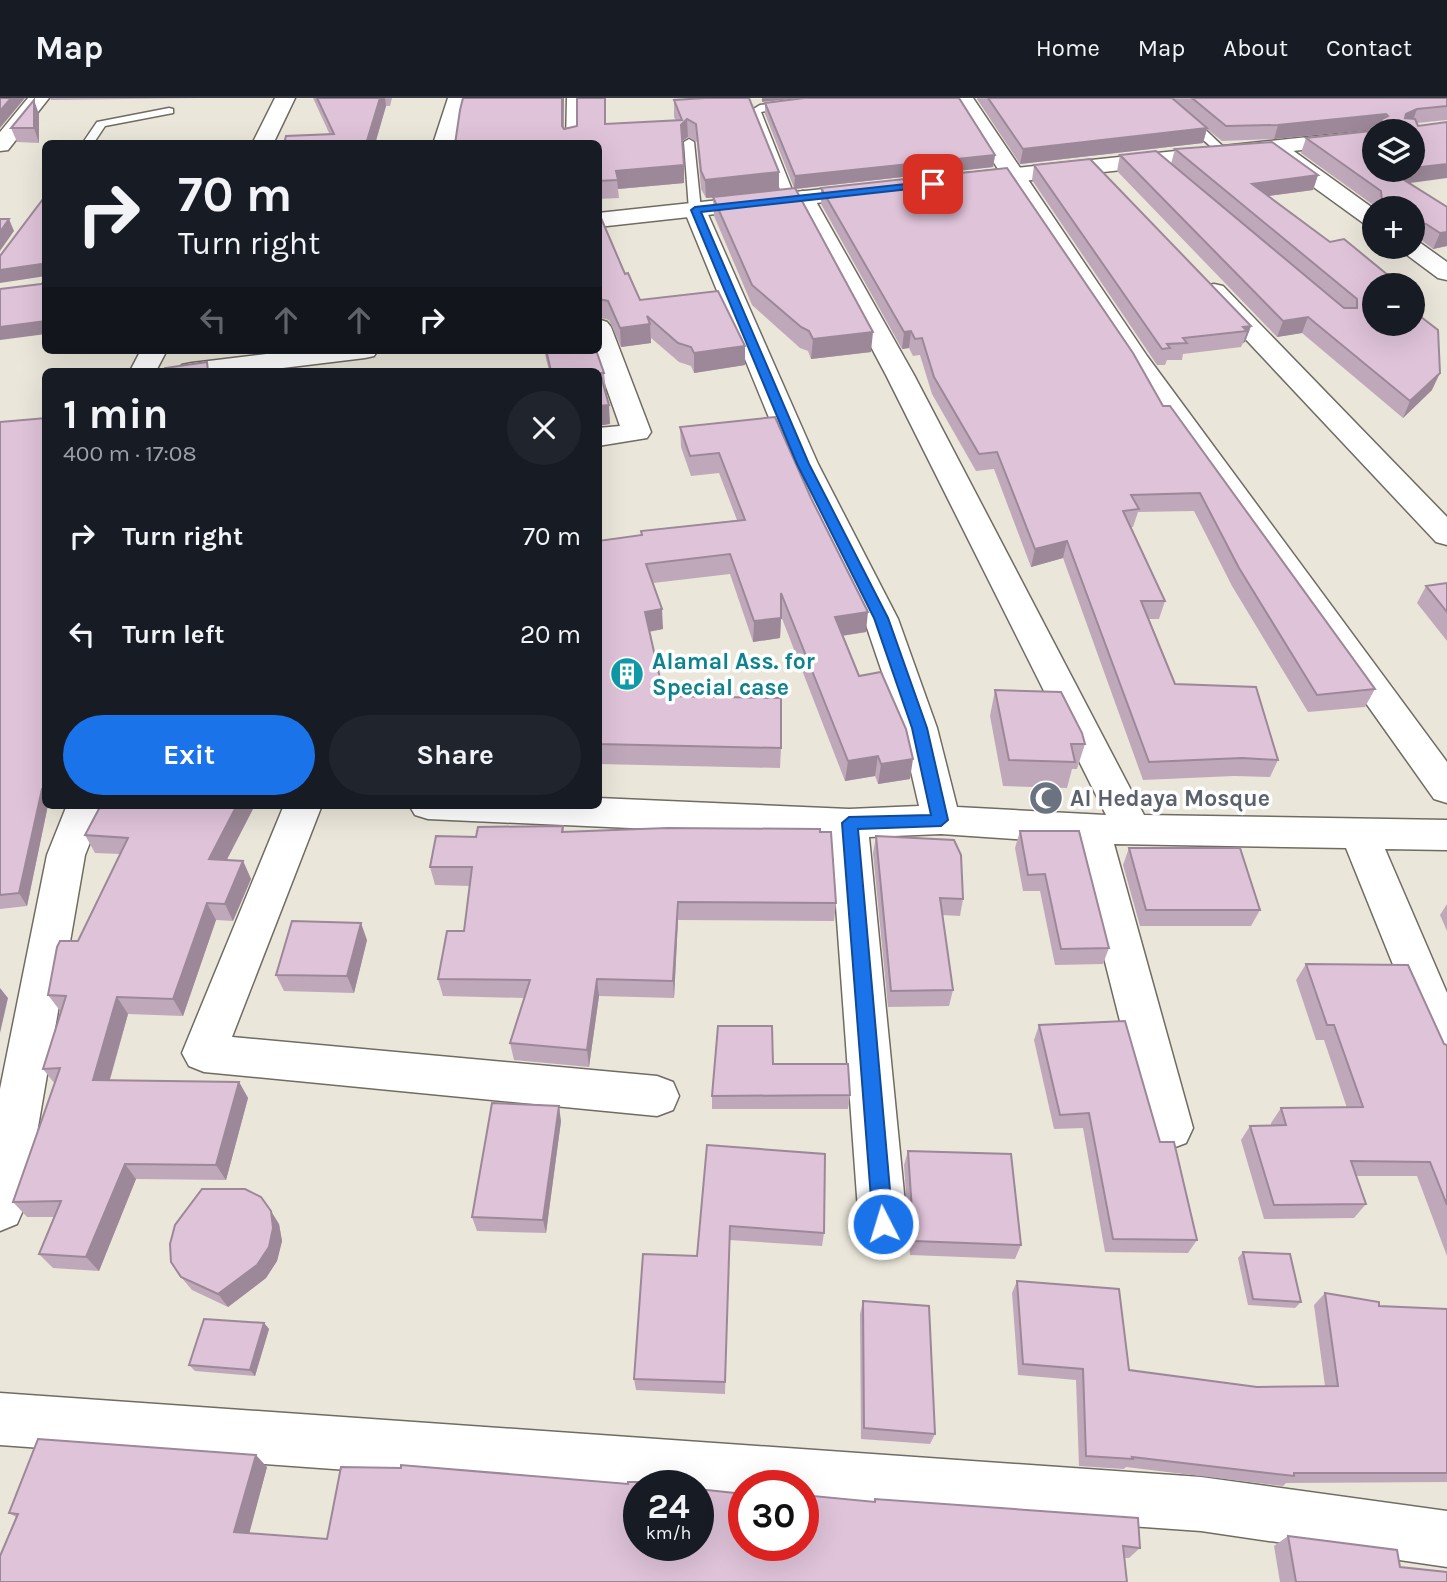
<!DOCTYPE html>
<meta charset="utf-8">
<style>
body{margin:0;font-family:Karla,sans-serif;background:#20242c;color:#f1f3f6;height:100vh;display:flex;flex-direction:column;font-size:26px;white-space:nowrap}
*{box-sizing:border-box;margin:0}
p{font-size:23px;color:#9ea1a6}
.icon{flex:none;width:38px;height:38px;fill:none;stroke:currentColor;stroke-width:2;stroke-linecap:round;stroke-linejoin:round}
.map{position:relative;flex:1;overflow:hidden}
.side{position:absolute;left:42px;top:270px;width:560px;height:441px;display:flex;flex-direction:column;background:#171b24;border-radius:10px;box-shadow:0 7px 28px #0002}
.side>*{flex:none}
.top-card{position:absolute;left:42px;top:42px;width:560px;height:214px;border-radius:10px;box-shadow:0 7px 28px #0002;background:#171b24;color:#f1f3f6;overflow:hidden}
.fabs{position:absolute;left:1362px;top:21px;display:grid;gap:14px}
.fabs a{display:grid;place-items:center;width:63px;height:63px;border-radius:50%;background:#171b24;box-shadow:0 7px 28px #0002;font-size:35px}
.speed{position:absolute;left:623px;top:1372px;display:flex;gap:14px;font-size:35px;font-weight:700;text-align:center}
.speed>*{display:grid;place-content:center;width:91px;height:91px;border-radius:50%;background:#171b24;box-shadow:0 7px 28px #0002;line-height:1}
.speed small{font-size:18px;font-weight:400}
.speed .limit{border:10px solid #d22;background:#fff;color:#111}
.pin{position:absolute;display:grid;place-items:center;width:60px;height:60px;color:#fff;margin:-30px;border-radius:14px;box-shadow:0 4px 10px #0006}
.me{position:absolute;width:77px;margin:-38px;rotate:355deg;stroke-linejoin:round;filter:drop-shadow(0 0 5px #0008)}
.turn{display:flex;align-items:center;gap:24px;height:147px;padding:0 21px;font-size:32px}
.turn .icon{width:91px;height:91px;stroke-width:2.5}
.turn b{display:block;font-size:49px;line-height:60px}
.lanes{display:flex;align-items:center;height:66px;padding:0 21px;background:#0003;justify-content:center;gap:35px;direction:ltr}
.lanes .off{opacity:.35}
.round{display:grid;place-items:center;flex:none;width:74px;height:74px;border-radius:37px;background:#20242c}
.overview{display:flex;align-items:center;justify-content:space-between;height:119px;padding:0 21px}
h1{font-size:42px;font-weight:700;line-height:52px}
.primary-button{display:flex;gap:14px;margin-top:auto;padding:14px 21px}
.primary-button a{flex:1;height:80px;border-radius:42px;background:#1a73e8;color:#fff;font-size:28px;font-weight:700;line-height:80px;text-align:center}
.primary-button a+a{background:#20242c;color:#f1f3f6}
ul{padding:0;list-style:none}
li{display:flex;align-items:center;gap:21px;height:98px;padding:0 21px}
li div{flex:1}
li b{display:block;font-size:26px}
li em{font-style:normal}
header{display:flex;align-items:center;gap:42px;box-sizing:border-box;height:98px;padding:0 35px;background:#171b24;border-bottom:2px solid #363941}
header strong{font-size:33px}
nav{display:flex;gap:38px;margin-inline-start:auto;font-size:24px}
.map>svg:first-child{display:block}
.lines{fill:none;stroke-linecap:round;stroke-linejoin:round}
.lane-casing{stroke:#706c62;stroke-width:3}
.street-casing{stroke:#706c62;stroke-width:3}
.secondary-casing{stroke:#706c62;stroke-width:3}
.lane{fill:#fff;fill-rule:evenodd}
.street{fill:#fff;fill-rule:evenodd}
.secondary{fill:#fff;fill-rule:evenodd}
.wall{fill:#c0a8bb}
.shaded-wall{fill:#9c8898}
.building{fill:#dfc3d9;stroke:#9c8898;stroke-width:2}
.route{fill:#1a73e8;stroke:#114b97;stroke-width:2}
.labels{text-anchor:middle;stroke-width:7;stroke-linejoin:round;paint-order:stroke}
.culture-label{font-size:23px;font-weight:bold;fill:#0d838f;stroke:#fff;text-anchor:start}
.worship-label{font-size:23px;font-weight:bold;fill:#5b616d;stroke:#fff;text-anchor:start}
</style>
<header>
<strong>Map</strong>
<nav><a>Home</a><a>Map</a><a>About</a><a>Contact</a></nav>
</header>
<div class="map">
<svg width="1447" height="1484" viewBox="0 0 1447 1484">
<rect width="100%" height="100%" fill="#eae6da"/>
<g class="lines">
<g class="lane-casing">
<path id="lane" d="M567 0H577L576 46H566Z
M1149 0C1179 0 1203 31 1225 50V54H1217L1167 10 1155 7Z
M791 3 796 6 795 8 761 14 796 102 790 105 784 102 750 13 760 7Z
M169 10 173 11V15L105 28 93 46H82L97 24Z
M689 41 694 44 701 112 695 115 689 112 684 44Z"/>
</g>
<g class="street-casing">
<path id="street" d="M28 0H49L8 52 0 53V34Z
M275 0H295L273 46H252Z
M448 0H468L455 46H433Z
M953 0H973L1147 258 1447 664V705L1434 701C1270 469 1103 241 953 0Z
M1276 45 1284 46 1374 111V129L1366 127 1268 56 1265 51 1268 46Z
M803 93 811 95 814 100 914 277 1144 717 1447 722V752L1385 751 1447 895V965L1432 959 1425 946 1346 750 1114 746 1193 1030 1186 1045 1170 1051 1154 1045 1147 1030 1075 745 941 736 869 739 907 1126 900 1142 883 1149 866 1142 859 1126 831 739 428 721 415 717 409 707H598V700L849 711 919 708 901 630 864 521 788 366 684 112 687 107H703L706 112 818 366 898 521 937 630 957 709 1106 717 886 277 792 100 795 95Z
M1412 142 1419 144 1447 164V182L1438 180 1403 154 1399 149H1412Z
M1214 186 1223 188 1447 419V447L1436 444 1205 198 1202 193 1205 188Z
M598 221 607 224 611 229 651 334 647 340 598 348V330L620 328 593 252H598Z
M141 252H167L156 273H130Z
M299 252H378L374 258 365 260 258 273H179L182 267 192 265Z
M67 707H105L85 757 24 1110 17 1126 0 1133V991L47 757Z
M284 707H322L232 939 657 978 673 984 679 998 673 1012 657 1018 204 974 189 968 182 955Z
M0 1295 1201 1379 1447 1413V1469L1201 1433 803 1405V1388H744V1401L698 1397V1388H639V1393L0 1347Z"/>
</g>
<g class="secondary-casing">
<path id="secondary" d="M1374 32 1380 33H1374V44L959 90 951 88 948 83 951 78 959 76Z
M871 86 879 88 882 93 879 98 598 129V115Z"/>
</g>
<use href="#lane" class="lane"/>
<use href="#street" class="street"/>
<use href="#secondary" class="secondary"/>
</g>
<path class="wall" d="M50 0H202L51 2Z
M313 0H392L390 8H386L375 46 330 37Z
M463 0H564V31L606 26 676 22 674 19V2L779 92 794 90 765 16V5L995 57 993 69 795 91 871 254 811 261 808 253 800 250 752 207 714 118 713 100H706L701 91 697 44 688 39 682 43 684 85 618 91 619 100 598 101V46Z
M977 0H1447V22L1417 25 1410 85 1447 109V148L1433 151 1420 141H1412V110H1376V109L1301 55 1306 40 1378 32V31L1274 41 1222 43 1207 31 1203 45 1020 66 977 1Z
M39 16V45L17 44 11 30Z
M1175 51 1318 77 1313 92 1269 98 1330 144 1423 207 1419 217 1432 292 1403 320 1302 235 1277 239 1117 73 1120 57 1171 66Z
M1034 67 1251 228 1245 244 1243 245 1241 249 1183 256 1182 262H1167L1165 267H1157L1032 82Z
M821 90 1163 308 1375 591 1365 609 1308 614 1232 488 1194 413 1138 414 1133 429H1131L1165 503 1159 521H1148L1175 586 1278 662 1270 679 1234 678 1143 682 1063 460 1031 469 994 371 976 373 932 296 920 257 913 258 909 250 902 251 821 106Z
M598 113 625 176 640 202 745 248V267L694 275 691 268 679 264 651 240V245L621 249 609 222 598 219Z
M544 252H596L604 275 610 326 598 273H549Z
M775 319 866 534 842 538 859 578 910 681 878 686 875 678 845 683 781 518 780 540 753 544 730 476 653 485 663 531 649 534 664 598 781 650 780 670 598 666V443L641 437V433L737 422 719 375 691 378 681 349 680 329Z
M46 320V707H48L27 808 0 811V324Z
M1447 485V543L1417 505 1426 488Z
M995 592 1085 646 1077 671H1072L1067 690 1003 688 990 618Z
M101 707H253L254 709 226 762 243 763 251 781 233 823 216 822 183 918 128 916 110 982 239 984 248 1000 226 1082 136 1081 99 1173 53 1170 39 1156 55 1119H27L13 1104 55 986 43 971 61 914 48 897 78 843 120 756 95 755 85 737Z
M563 728 564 734 836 805 834 823 678 822 674 900 599 898 589 969 514 962 510 945 525 900 443 898 438 881 464 833 470 788 435 787 430 769 476 739Z
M1020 733 1109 850 1103 866 1055 867 1040 793H1023L1015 750Z
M876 738 963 801 960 818 942 817 953 892 949 908 888 909 873 755Z
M1129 750 1260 812 1251 828H1140L1123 767Z
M1447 806V833L1440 817Z
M367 842 354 895 284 893 276 877Z
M1306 866 1447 947V1158L1417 1078H1356L1366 1106 1354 1120 1264 1121 1241 1042 1250 1028H1271V1025L1281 1010H1347L1324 942H1316L1296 882Z
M1039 927 1197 1142 1188 1155 1105 1154 1083 1030 1054 1031 1034 942Z
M773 966 850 997 848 1011H712V998Z
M561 1023 546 1135 477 1133 472 1119Z
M707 1047 824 1135 822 1148 729 1142 725 1296 636 1292 634 1281 697 1158Z
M908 1053 1021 1147 1015 1161 910 1157 904 1067Z
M279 1126 282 1143 277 1163 266 1180 228 1209 192 1192 181 1179Z
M1243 1154 1301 1204 1295 1210 1248 1207 1238 1160Z
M1017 1183 1129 1272 1257 1289 1325 1288 1314 1207 1325 1195 1379 1208 1447 1211V1384L1286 1385 1283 1388 1126 1369 1124 1371 1079 1368 1076 1282 1018 1277 1012 1195Z
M863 1203 935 1336 930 1346 861 1341 860 1216Z
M264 1225 269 1231 255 1278 195 1273 189 1267Z
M267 1369 249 1435 327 1441 744 1396 874 1404 875 1401 1140 1450 1129 1460 0 1484 16 1419 9 1415Z
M1288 1438 1400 1469 1447 1484H1280L1274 1448Z"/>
<path class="shaded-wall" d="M11 0H25L0 30V13Z
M380 0H385L386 8 375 46H366Z
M562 0H564L563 46 562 28Z
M762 0H801L762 4Z
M34 2 39 16V45L34 30Z
M1417 11 1412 25 1401 31 1406 16Z
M1386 16 1380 30 1382 21 1378 31 1274 41 1278 27Z
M687 21 688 39 681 44V27Z
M1207 30 1203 45 1020 66 1023 51Z
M995 57 993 69 794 91 795 78Z
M1447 66V80L1410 85 1395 95 1402 72H1412V70Z
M684 67V85L618 91 616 73Z
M779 74V92L706 100 705 82Z
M1318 77 1313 92 1247 101 1252 86Z
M9 121 14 133 0 153V134Z
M1447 134V148L1433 151 1440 135Z
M41 166 46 178 0 185V172Z
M1423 207 1416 223 1412 224V208Z
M1308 219 1302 235 1277 239 1283 223Z
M46 223V236L0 242V229Z
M650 226 651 245 621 249 620 230Z
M1251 228 1245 244 1243 245 1247 233 1243 229Z
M911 233 909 250 902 251 904 234Z
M873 234 871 254 811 261 813 241Z
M745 248V267L694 275V255Z
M1440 275 1432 292 1403 320 1410 303Z
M609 307 610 326 598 328V308Z
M1067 443 1063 460 1031 469 1035 451Z
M662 511 663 531 646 534 645 514Z
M868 514 866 534 833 539 835 519Z
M781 520 780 540 753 544 754 523Z
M878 658 875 678 845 683 848 663Z
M913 661 910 681 878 686 881 666Z
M42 691 46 697V707H48L27 808 19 795Z
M237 707H253L254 709 218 779 209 761Z
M243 763 251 781 233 823 225 806Z
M678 804V822L674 900 673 883Z
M207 805 216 822 183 918 173 901Z
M361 825 367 842 354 895 347 878Z
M597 881 599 898 589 969 587 952Z
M0 890 8 900 0 935Z
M117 899 128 916 105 998 93 982Z
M239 984 248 1000 226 1082 216 1067Z
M559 1008 561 1023 546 1135 543 1122Z
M125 1066 136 1081 99 1173 86 1159Z
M271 1113 279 1126 282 1143 277 1163 266 1180 228 1209 218 1196Z
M264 1225 269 1231 255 1278 250 1272Z
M256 1357 267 1369 247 1444 234 1434Z"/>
<path class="building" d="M0 0H11L0 13Z
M317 0H380L366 46H284L286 38 334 36Z
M463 0H562V28L564 31 577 28V0H605V26L682 22 674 2 705 0H749L779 74 705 82 701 73 696 26 687 21 681 27 684 67 616 73 618 82 598 83V46H455L460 12Z
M804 0H959L995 57 795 78 765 5Z
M988 0H1172L1207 30 1023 51Z
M1192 0H1447V8L1417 11 1406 16 1405 20 1415 21 1418 28 1447 24V66L1412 70V33H1374V72H1403L1413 78 1401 80 1447 109V134L1440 135 1426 126 1416 125 1412 122V110H1394L1382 103 1381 93 1306 40 1380 32 1382 21 1388 18 1386 16 1278 27 1226 28Z
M34 2V30H11Z
M80 44 176 46H79Z
M1272 44 1318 77 1252 86 1330 144 1344 141 1400 187H1374V226H1412V212L1438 232 1440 275 1410 303 1308 219 1283 223 1120 57 1156 53 1344 210H1357V201L1175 51Z
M1090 61 1251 228 1243 229 1247 233 1183 240 1187 245 1167 246 1170 250 1162 251 1034 67Z
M1007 70 1133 255 1163 308H1170L1375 591 1317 597 1239 470 1200 395 1131 397 1139 411 1123 413 1165 503H1141L1175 586 1256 589 1278 662 1242 660 1149 664 1067 443 1035 451 997 354 979 356 934 279 922 240 915 241 911 233 904 234 821 90Z
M795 90 873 234 813 241 809 233 801 229 752 187 713 99Z
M46 94V223L0 229V191L41 186 44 184V169L41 166 0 172V158L43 101Z
M598 113 625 176 628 175 640 202 718 193 745 248 694 255 691 249 678 245 647 218 650 226 620 230 608 203 598 201Z
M0 121H9L0 134Z
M1412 198 1423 207 1412 208Z
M546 252H596L604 275H600L609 307 598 308V273H551Z
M207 264 208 273H165V270Z
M775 319 811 400 868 514 835 519 859 578 881 574 906 631 913 661 881 666 878 658 848 663 781 495V520L754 523 730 456 646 466 662 511 645 514 664 598 781 600V650L598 646V443L642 437 641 433 745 422 719 355 690 358 680 329Z
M46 320V690L42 691 19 795 0 797V324Z
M1447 485V514L1426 488Z
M995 592 1061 594 1082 635 1085 646H1071L1075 664 1009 662Z
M101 707H237L209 761 243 763 225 806 207 805 173 901 117 899 93 982 239 984 216 1067 125 1066 86 1159 39 1156 61 1103 13 1104 60 970 43 971 66 898 48 897 57 849 60 843H78L128 740 85 737Z
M563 728 562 734 667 730 820 731V734H831L836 805 678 804 673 883 597 881 587 952 510 945 530 882 438 881 447 833H464L472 769H430L436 738 476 739 478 729Z
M1020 733H1079L1109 850 1061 851 1045 776 1028 777Z
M876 738 954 742 961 757 963 801 940 800 953 892 891 893Z
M1129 750H1240L1260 812H1146Z
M292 823 361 825 347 878 276 877Z
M1306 866 1408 867 1444 946 1447 947V1107L1430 1064 1351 1063 1366 1106 1274 1107 1250 1028 1286 1027 1281 1010 1363 1009 1334 927H1327Z
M1125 923 1160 1044H1174L1197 1142 1113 1141 1089 1015 1060 1017 1039 927Z
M718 928H772L773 966H848L850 997 712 998Z
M492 1005 559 1008 543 1122 472 1119Z
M707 1047 825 1056 824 1135 730 1128 725 1284 634 1281 643 1156 697 1158Z
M908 1053 1011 1056 1021 1147 914 1143Z
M202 1091H245L261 1099 271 1113 273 1130 269 1149 257 1167 218 1196 181 1179 171 1164 170 1146 175 1127Z
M1243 1154 1290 1156 1301 1204 1253 1201Z
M1017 1183 1119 1191 1129 1272 1257 1289 1338 1288 1325 1195 1379 1204V1208L1447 1211V1375H1294V1378L1132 1359 1133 1361 1086 1358 1083 1271 1023 1266Z
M863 1203 929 1208 935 1336 864 1330Z
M204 1221 264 1225 250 1272 189 1267Z
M38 1341 256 1357 234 1434 327 1441 341 1369 401 1370V1367L628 1386V1384H637L671 1388H639V1447H698V1391L744 1396V1447H803V1397L875 1404V1401L1138 1420 1140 1450 1123 1448 1127 1484H0V1458L18 1416 9 1415Z
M1288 1438 1397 1452 1400 1469 1447 1474V1484H1296Z"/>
<path class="route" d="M933 83 936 84V88L701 114 809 366 888 520 927 630 948 722 941 728 858 731 893 1126 890 1133 883 1136 876 1133 873 1126 842 725 849 719 931 717 912 630 874 520 797 366 691 112 695 109Z"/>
<defs>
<g id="building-disc" transform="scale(1.75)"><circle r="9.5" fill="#0f9aa8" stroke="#fff"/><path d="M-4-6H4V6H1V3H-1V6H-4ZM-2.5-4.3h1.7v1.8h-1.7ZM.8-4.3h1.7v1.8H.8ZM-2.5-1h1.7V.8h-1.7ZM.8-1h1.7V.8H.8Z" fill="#fff"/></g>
<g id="mosque-disc" transform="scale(1.75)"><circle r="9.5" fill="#6b7280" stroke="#fff"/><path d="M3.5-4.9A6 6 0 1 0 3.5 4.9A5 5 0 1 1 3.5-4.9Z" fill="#fff"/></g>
</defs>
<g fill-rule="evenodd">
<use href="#building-disc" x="627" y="576"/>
<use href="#mosque-disc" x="1046" y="700"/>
</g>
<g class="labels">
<g class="culture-label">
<text x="652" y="571">Alamal Ass. for<tspan x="652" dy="26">Special case</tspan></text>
</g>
<g class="worship-label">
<text x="1070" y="708">Al Hedaya Mosque</text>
</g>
</g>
</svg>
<div class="fabs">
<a><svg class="icon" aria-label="layers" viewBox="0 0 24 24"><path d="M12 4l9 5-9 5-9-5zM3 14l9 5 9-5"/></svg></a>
<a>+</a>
<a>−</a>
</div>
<div class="speed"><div>24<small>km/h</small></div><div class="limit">30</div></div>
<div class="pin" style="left:933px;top:86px;background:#d93025"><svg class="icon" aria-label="arrive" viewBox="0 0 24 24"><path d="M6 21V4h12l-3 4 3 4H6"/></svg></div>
<svg class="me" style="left:883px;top:1126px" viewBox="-20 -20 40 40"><circle r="17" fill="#1a73e8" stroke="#fff" stroke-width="3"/><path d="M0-11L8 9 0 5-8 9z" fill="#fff"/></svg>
<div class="top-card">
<div class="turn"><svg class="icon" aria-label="right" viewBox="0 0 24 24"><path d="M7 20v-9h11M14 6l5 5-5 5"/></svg><div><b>70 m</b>Turn right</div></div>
<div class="lanes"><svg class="icon off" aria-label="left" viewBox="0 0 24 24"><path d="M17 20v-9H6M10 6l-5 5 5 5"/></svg><svg class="icon off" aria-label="ahead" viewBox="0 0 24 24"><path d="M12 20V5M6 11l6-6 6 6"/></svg><svg class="icon off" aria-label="ahead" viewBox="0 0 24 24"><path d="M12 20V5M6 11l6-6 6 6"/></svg><svg class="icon" aria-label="right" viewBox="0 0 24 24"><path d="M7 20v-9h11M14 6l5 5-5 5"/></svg></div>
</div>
<section class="side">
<div class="overview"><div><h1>1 min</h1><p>400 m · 17:08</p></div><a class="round"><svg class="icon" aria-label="close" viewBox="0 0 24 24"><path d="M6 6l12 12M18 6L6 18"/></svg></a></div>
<ul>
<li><svg class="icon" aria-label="right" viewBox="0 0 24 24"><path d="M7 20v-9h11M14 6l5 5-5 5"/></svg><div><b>Turn right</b></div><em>70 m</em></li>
<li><svg class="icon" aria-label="left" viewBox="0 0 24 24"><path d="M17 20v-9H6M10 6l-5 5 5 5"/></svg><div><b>Turn left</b></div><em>20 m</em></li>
</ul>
<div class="primary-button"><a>Exit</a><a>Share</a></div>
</section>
</div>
